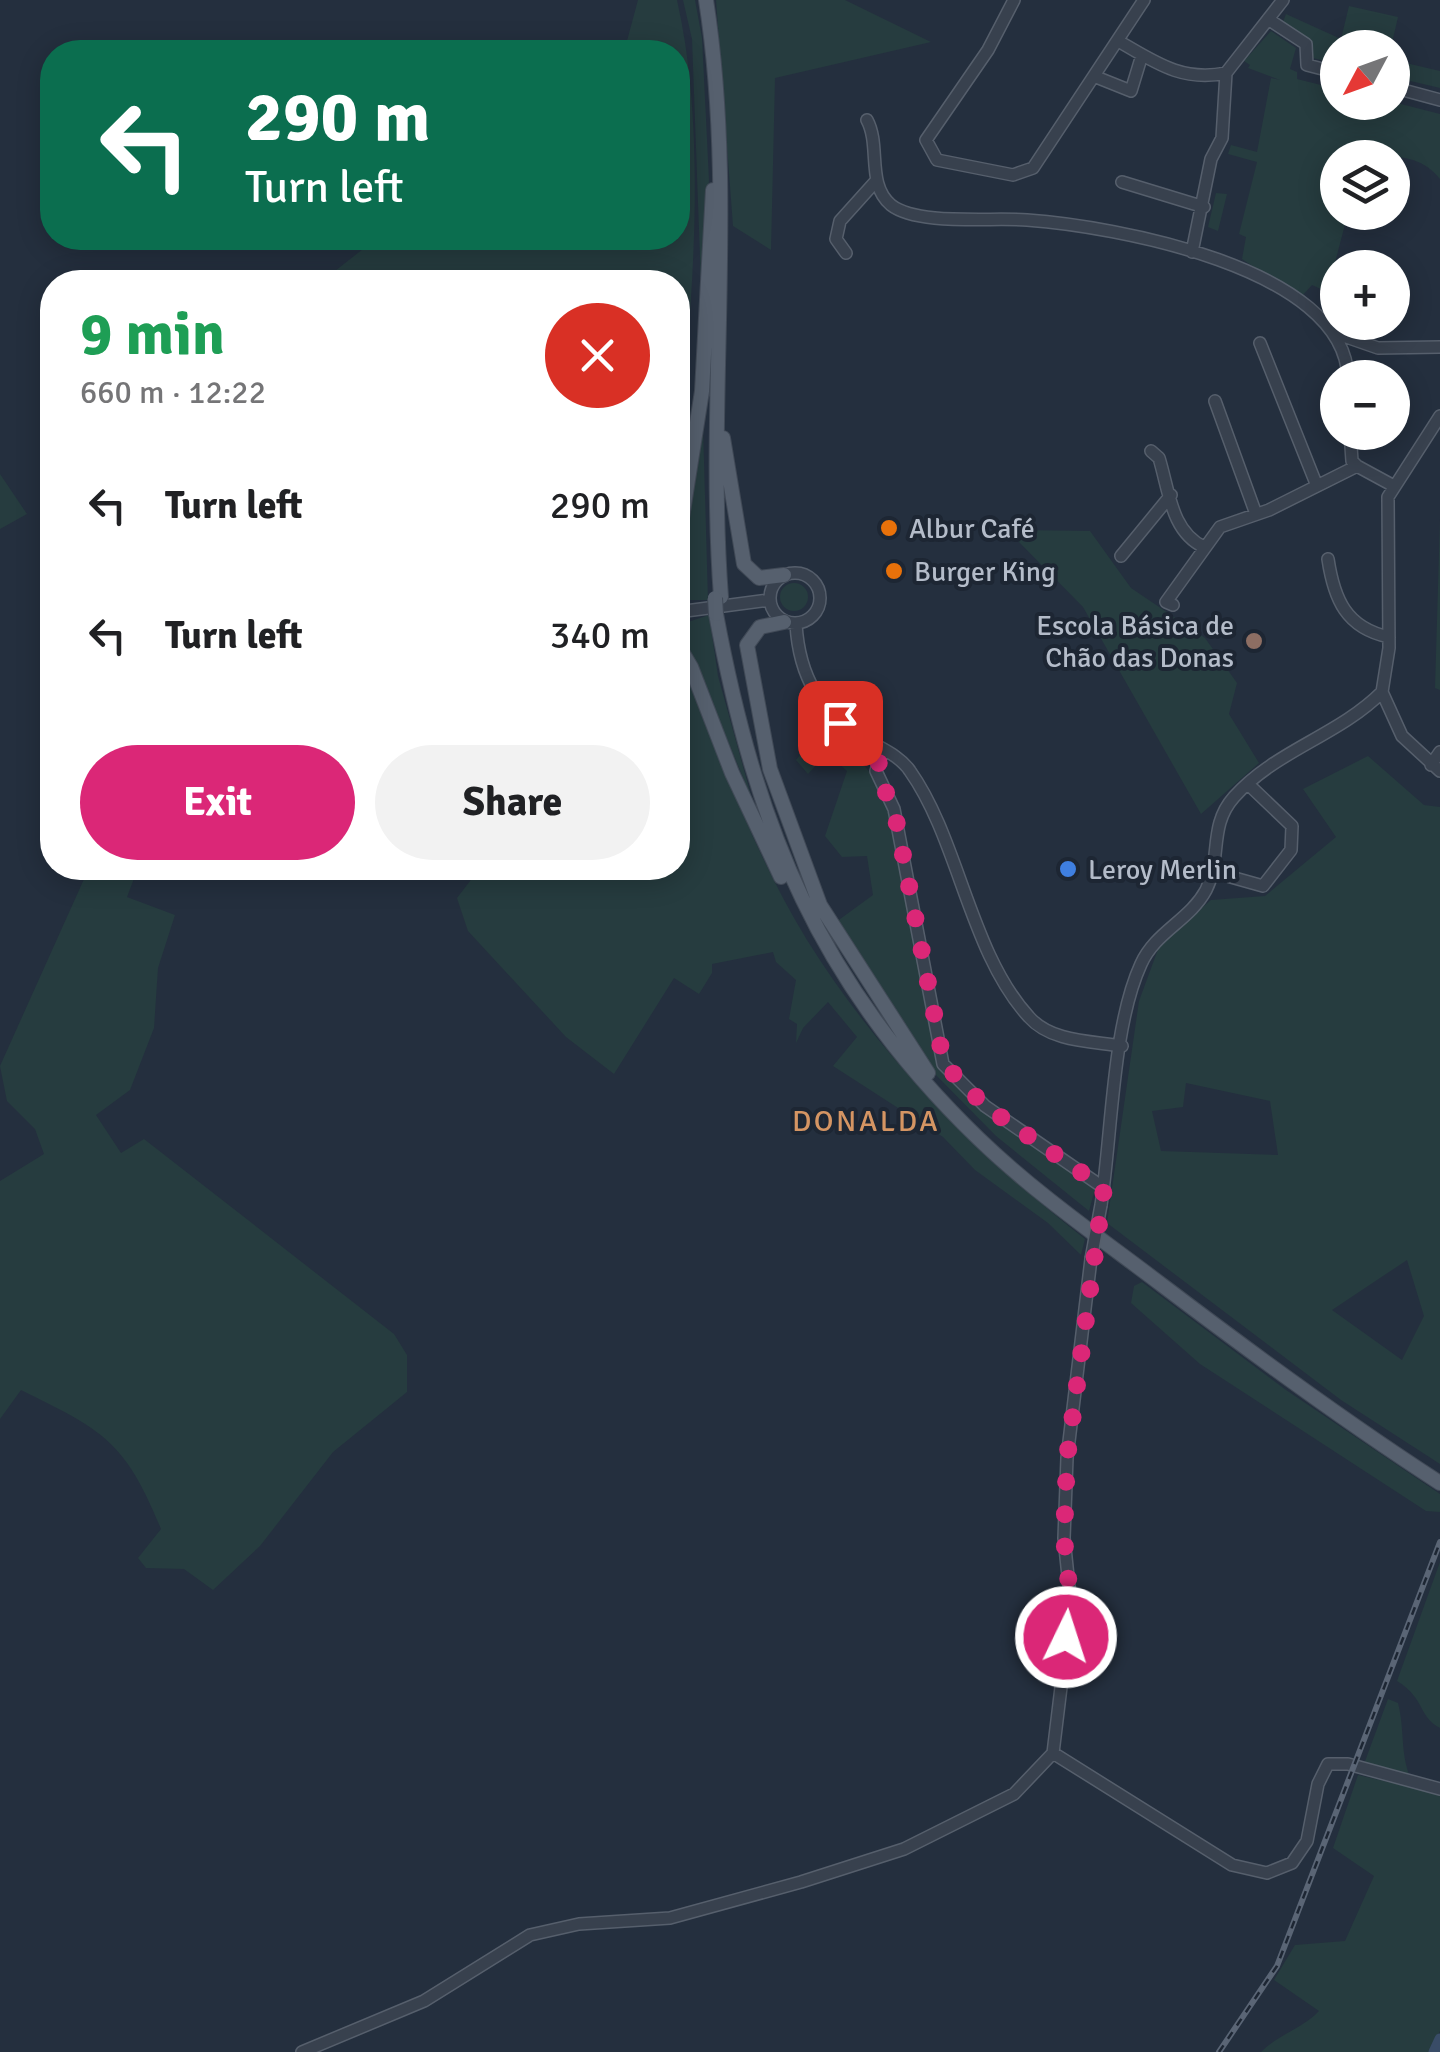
<!DOCTYPE html>
<meta charset="utf-8">
<style>
body{margin:0;font-family:Signika,sans-serif;background:#f2f2f2;color:#202124;height:100vh;display:flex;flex-direction:column;font-size:38px;white-space:nowrap}
*{box-sizing:border-box;margin:0}
p{font-size:32px;color:#757577}
.icon{flex:none;width:55px;height:55px;fill:none;stroke:currentColor;stroke-width:2;stroke-linecap:round;stroke-linejoin:round}
.map{position:relative;flex:1;overflow:hidden}
.details{position:absolute;left:40px;top:270px;width:650px;height:610px;display:flex;flex-direction:column;background:#fff;border-radius:40px;box-shadow:0 5px 25px #0003}
.details>*{flex:none}
.banner{position:absolute;left:40px;top:40px;width:650px;height:210px;border-radius:40px;box-shadow:0 5px 25px #0003;background:#0b6e4f;color:#fff;overflow:hidden}
.needle{width:65px;rotate:229deg}
.buttons{position:absolute;left:1320px;top:30px;display:grid;gap:20px}
.buttons a{display:grid;place-items:center;width:90px;height:90px;border-radius:50%;background:#fff;box-shadow:0 5px 25px #0003;font-size:50px}
.pin{position:absolute;display:grid;place-items:center;width:85px;height:85px;color:#fff;margin:-42px;border-radius:20px;box-shadow:0 5px 15px #0006}
.me{position:absolute;width:110px;margin:-55px;rotate:4deg;stroke-linejoin:round;filter:drop-shadow(0 0 8px #0008)}
.turn{display:flex;align-items:center;gap:35px;height:210px;padding:0 40px;font-size:45px}
.turn .icon{width:130px;height:130px;stroke-width:2.5}
.turn b{display:block;font-size:70px;line-height:85px}
.round{display:grid;place-items:center;flex:none;width:105px;height:105px;border-radius:52px;background:#f2f2f2}
.head{display:flex;align-items:center;justify-content:space-between;height:170px;padding:0 40px}
h1{font-size:60px;font-weight:700;line-height:75px;color:#1e9e55}
.cta{display:flex;gap:20px;margin-top:auto;padding:20px 40px}
.cta a{flex:1;height:115px;border-radius:60px;background:#db2777;color:#fff;font-size:40px;font-weight:700;line-height:115px;text-align:center}
.cta a+a{background:#f2f2f2;color:#202124}
ul{padding:0;list-style:none}
li{display:flex;align-items:center;gap:30px;height:130px;padding:0 40px}
li div{flex:1}
li b{display:block;font-size:38px}
li em{font-style:normal}
.map>svg:first-child{display:block}
.green{fill:#263c3f;fill-rule:evenodd}
.lines{fill:none;stroke-linecap:round;stroke-linejoin:round}
.canal{stroke:#394c67;stroke-width:11}
.minor-casing{stroke:#565f6c;stroke-width:14}
.major-casing{stroke:#414a57;stroke-width:16}
.minor{stroke:#38414e;stroke-width:11}
.major{stroke:#56606e;stroke-width:14}
.rail-casing{stroke:#5a6575;stroke-width:6}
.rail{stroke:#1d2633;stroke-width:2.5;stroke-dasharray:8;stroke-linecap:butt}
.minor-bridge-casing{stroke:#565f6c;stroke-width:14;stroke-linecap:butt}
.major-bridge-casing{stroke:#414a57;stroke-width:16;stroke-linecap:butt}
.minor-bridge{stroke:#38414e;stroke-width:11}
.major-bridge{stroke:#56606e;stroke-width:14}
.route{stroke:#db2777;stroke-width:18;stroke-dasharray:0 32.4}
.food-dot{fill:#e8710a;stroke:#1d2633;stroke-width:4}
.education-dot{fill:#8d6e63;stroke:#1d2633;stroke-width:4}
.shop-dot{fill:#3f7fe0;stroke:#1d2633;stroke-width:4}
.labels{text-anchor:middle;stroke-width:8;stroke-linejoin:round;paint-order:stroke}
.poi-label{font-size:28px;fill:#b4bcc9;stroke:#1d2633;text-anchor:start}
.neighbourhood-label{font-size:30px;letter-spacing:2.5px;fill:#d59563;stroke:#1d2633}
</style>
<div class="map">
<svg width="1440" height="2052" viewBox="0 0 1440 2052">
<rect width="100%" height="100%" fill="#242f3e"/>
<path class="green" d="M638 0H677C708 136 692 309 678 448V282H321L377 238H678V52H624Z
M683 0H695L702 38 709 180 701 284 692 39Z
M716 0H845L931 42 775 78 771 250 733 226Z
M1349 6 1398 17 1391 47 1338 48 1336 64 1313 58 1311 42 1283 22 1286 14 1341 39Z
M1271 31 1296 48 1290 69 1297 72V79L1337 89 1338 102H1393L1440 114V179C1416 147 1374 158 1338 158V212L1348 213 1332 274 1323 290 1312 285 1300 298 1242 259 1246 237 1239 234 1257 162 1228 154 1231 145 1257 152 1271 78 1280 80 1248 68 1250 65 1244 61Z
M1406 63 1440 71V88L1402 79Z
M1216 193 1227 194 1218 231 1208 227Z
M703 426 708 600H683L678 594V580Z
M0 474 27 514 0 529Z
M1440 519V690L1435 688Z
M1018 530 1090 531 1131 588 1205 638 1237 683 1229 714 1259 763 1201 814 1083 607 1013 536Z
M780 597a14 14 0 1 1 28 0a14 14 0 1 1-28 0Z
M709 615 718 676 752 799 693 658 679 638 685 623Z
M678 657C718 751 753 852 807 940 880 1057 977 1154 1085 1239L1081 1255 1048 1223 975 1170 943 1137 833 1066 857 1037 828 1002 803 1028 796 1043 797 1024 789 1019 796 980 776 962 773 952 712 964V973L699 994 674 978 614 1074 566 1037 468 931 457 898 480 868H678Z
M826 724C854 753 880 778 894 817L939 1066 981 1106 1095 1189 1089 1211 996 1136 933 1072 836 922 873 895 867 856 842 857 825 836 847 771 827 753 808 774 796 760Z
M1368 756 1424 805 1440 807V1464L1341 1400 1107 1223 1139 1001 1160 944 1211 900 1265 896 1336 837 1303 789ZM1186 1083 1270 1101 1278 1155 1161 1151 1152 1111 1183 1107ZM1407 1260 1424 1316 1402 1360 1332 1310Z
M89 868H138L127 897 175 915 158 968 154 1028 130 1090 96 1115 121 1153 144 1139 394 1334 407 1355V1392L333 1452 260 1546 213 1590 184 1569 146 1568 138 1558 161 1529C125 1441 104 1431 21 1390L0 1419V1181L44 1154 35 1129 7 1101 0 1066Z
M1142 1282 1286 1390 1440 1494V1512L1426 1511 1200 1364 1131 1303 1134 1286Z
M1440 1562V1728C1418 1717 1426 1699 1397 1681Z
M1388 1699 1398 1703C1405 1731 1400 1751 1410 1777L1364 1764Z
M1358 1775 1440 1794V2031L1430 2052H1261C1279 2034 1302 2029 1319 2011L1274 1980 1295 1945 1345 1941 1374 1876 1333 1848Z"/>
<g class="lines">
<path class="canal" d="M1434 2052 1440 2039"/>
<g class="minor-casing">
<path id="minor" d="M1014 0 988 50 926 140 937 160 1013 175 1033 168 1144 0
M1268 19 1306 44 1307 65 1338 73
M1120 42C1156 63 1183 82 1226 73
M1096 77 1131 91 1142 55
M1392 87 1440 100
M867 120C881 146 866 184 891 205 918 226 993 217 1027 220 1112 226 1345 267 1348 378
M1122 182 1204 207
M1192 252 1211 159 1222 138 1226 73 1283 0
M846 253 836 239 840 221 876 181
M1332 332 1378 348 1440 347
M1260 343 1317 486
M1215 401 1256 514
M1350 432 1352 461 1357 466
M1151 451 1159 458C1169 490 1171 532 1204 547
M1121 556 1171 495
M1328 559C1334 599 1346 628 1389 637
M770 598a25 25 0 1 1 50 0a25 25 0 1 1-50 0Z
M1173 605 1166 602 1220 527 1269 510 1357 466 1392 485
M678 612 769 600
M796 624C799 676 820 714 867 740 882 749 900 756 910 771 959 840 970 953 1029 1017 1051 1042 1091 1041 1122 1046
M1382 692 1402 736 1440 771
M883 749 876 771 894 809 943 1064 985 1106 1104 1188
M1431 765 1440 752
M1213 872 1263 886 1291 850 1292 826 1248 784
M1101 1205C1112 1134 1112 1027 1141 964 1155 932 1190 920 1206 890 1222 859 1208 826 1234 797 1276 750 1338 736 1382 692L1389 648 1388 497 1440 416
M1053 1753 1232 1865 1267 1873 1292 1863 1307 1841 1318 1784 1328 1764H1348L1440 1789
M302 2052 424 2001 530 1935 579 1924 670 1918 801 1882 904 1849 1014 1794 1053 1753 1071 1605 1064 1538 1067 1458 1091 1259"/>
</g>
<g class="major-casing">
<path id="major" d="M706 0C737 198 706 398 721 597
M723 438 744 564 759 578 784 575
M678 543 702 391 713 190
M716 614C756 828 819 985 979 1139 1035 1193 1100 1238 1162 1285 1253 1354 1344 1421 1440 1483
M784 622 760 627 747 645 770 769 820 905 928 1073
M678 645 691 667 732 773 781 877"/>
</g>
<use href="#minor" class="minor"/>
<use href="#major" class="major"/>
<g class="rail-casing">
<path id="rail" d="M1219 2052 1277 1966 1440 1542"/>
</g>
<use href="#rail" class="rail"/>
<g class="minor-bridge-casing">
<path id="minor-bridge" d="M1091 1259 1101 1205"/>
</g>
<g class="major-bridge-casing">
<path id="major-bridge" d="M715 598 716 614"/>
</g>
<use href="#minor-bridge" class="minor-bridge"/>
<use href="#major-bridge" class="major-bridge"/>
</g>
<g class="lines">
<path class="route" d="M840 723 883 749 876 772 894 809 944 1064 985 1106 1104 1188 1067 1458 1064 1538 1071 1605 1066 1637"/>
</g>
<g class="food-dot">
<circle cx="889" cy="528" r="10"/>
<circle cx="894" cy="571" r="10"/>
</g>
<circle class="education-dot" cx="1254" cy="641" r="10"/>
<circle class="shop-dot" cx="1068" cy="869" r="10"/>
<g class="labels">
<g class="poi-label">
<text x="909" y="538">Albur Café</text>
<text x="914" y="581">Burger King</text>
<text x="1234" y="635" text-anchor="end">Escola Básica de<tspan x="1234" dy="32">Chão das Donas</tspan></text>
<text x="1088" y="879">Leroy Merlin</text>
</g>
<g class="neighbourhood-label">
<text x="866" y="1131">DONALDA</text>
</g>
</g>
</svg>
<div class="buttons">
<a><svg class="needle" viewBox="-14 -14 28 28"><path d="M0-13l5 13h-10z" fill="#e53935"/><path d="M0 13l5-13h-10z" fill="#757577"/></svg></a>
<a><svg class="icon" aria-label="layers" viewBox="0 0 24 24"><path d="M12 4l9 5-9 5-9-5zM3 14l9 5 9-5"/></svg></a>
<a>+</a>
<a>−</a>
</div>
<div class="pin" style="left:840px;top:723px;background:#d93025"><svg class="icon" aria-label="arrive" viewBox="0 0 24 24"><path d="M6 21V4h12l-3 4 3 4H6"/></svg></div>
<svg class="me" style="left:1066px;top:1637px" viewBox="-20 -20 40 40"><circle r="17" fill="#db2777" stroke="#fff" stroke-width="3"/><path d="M0-11L8 9 0 5-8 9z" fill="#fff"/></svg>
<div class="banner">
<div class="turn"><svg class="icon" aria-label="left" viewBox="0 0 24 24"><path d="M17 20v-9H6M10 6l-5 5 5 5"/></svg><div><b>290 m</b>Turn left</div></div>
</div>
<section class="details">
<div class="head"><div><h1>9 min</h1><p>660 m · 12:22</p></div><a class="round" style="background:#d93025;color:#fff"><svg class="icon" aria-label="close" viewBox="0 0 24 24"><path d="M6 6l12 12M18 6L6 18"/></svg></a></div>
<ul>
<li><svg class="icon" aria-label="left" viewBox="0 0 24 24"><path d="M17 20v-9H6M10 6l-5 5 5 5"/></svg><div><b>Turn left</b></div><em>290 m</em></li>
<li><svg class="icon" aria-label="left" viewBox="0 0 24 24"><path d="M17 20v-9H6M10 6l-5 5 5 5"/></svg><div><b>Turn left</b></div><em>340 m</em></li>
</ul>
<div class="cta"><a>Exit</a><a>Share</a></div>
</section>
</div>
